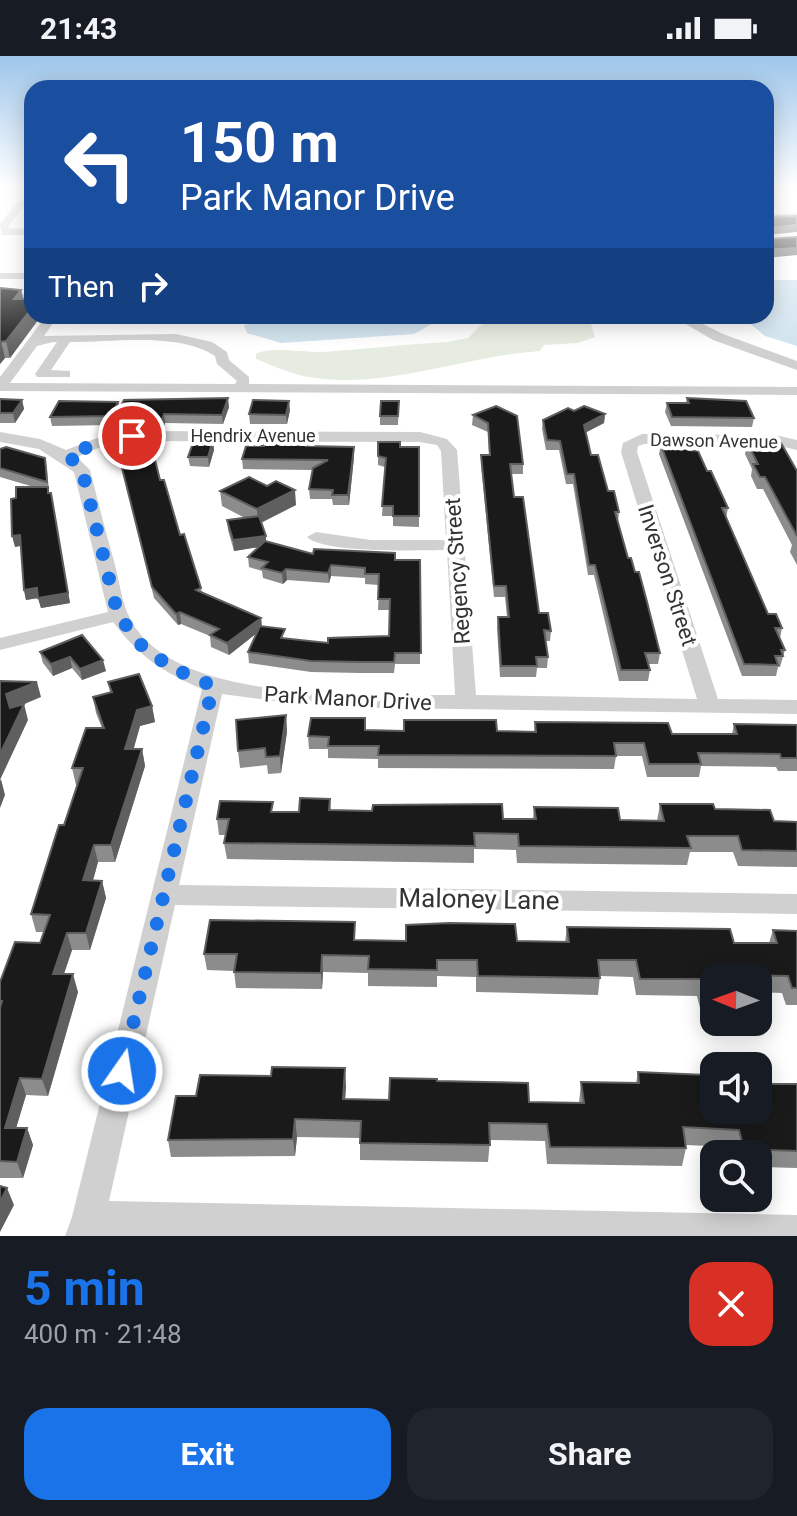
<!DOCTYPE html>
<meta charset="utf-8">
<style>
body{margin:0;font-family:Roboto,sans-serif;background:#20242c;color:#f1f3f6;height:100vh;display:flex;flex-direction:column;font-size:30px;white-space:nowrap}
*{box-sizing:border-box;margin:0}
p{font-size:26px;color:#9ea1a6}
.icon{flex:none;width:44px;height:44px;fill:none;stroke:currentColor;stroke-width:2;stroke-linecap:round;stroke-linejoin:round}
.map{position:relative;height:1180px;overflow:hidden}
.sheet{display:flex;flex-direction:column;background:#171b24;flex:1}
.sheet>*{flex:none}
.hud{position:absolute;left:24px;top:24px;width:750px;height:244px;border-radius:24px;box-shadow:0 4px 20px #0003;background:#1a4fa0;color:#fff;overflow:hidden}
.needle{width:52px;rotate:271deg}
.tools{position:absolute;left:700px;top:908px;display:grid;gap:16px}
.tools a{display:grid;place-items:center;width:72px;height:72px;border-radius:16px;background:#171b24;box-shadow:0 4px 20px #0003;font-size:40px}
.pin{position:absolute;display:grid;place-items:center;width:68px;height:68px;color:#fff;margin:-34px;border:4px solid #fff;border-radius:50%;box-shadow:0 2px 8px #0007}
.me{position:absolute;width:88px;margin:-44px;rotate:13deg;stroke-linejoin:round;filter:drop-shadow(0 0 6px #0008)}
.turn{display:flex;align-items:center;gap:28px;height:168px;padding:0 24px;font-size:36px}
.turn .icon{width:104px;height:104px;stroke-width:2.5}
.turn b{display:block;font-size:56px;line-height:68px}
.then{display:flex;align-items:center;height:76px;padding:0 24px;background:#0003;gap:16px;font-size:30px}
.round{display:grid;place-items:center;flex:none;width:84px;height:84px;border-radius:24px;background:#20242c}
.headline{display:flex;align-items:center;justify-content:space-between;height:136px;padding:0 24px}
h1{font-size:48px;font-weight:700;line-height:60px;color:#1a73e8}
.action{display:flex;gap:16px;margin-top:auto;padding:16px 24px}
.action a{flex:1;height:92px;border-radius:24px;background:#1a73e8;color:#fff;font-size:32px;font-weight:700;line-height:92px;text-align:center}
.action a+a{background:#20242c;color:#f1f3f6}
.status{display:flex;justify-content:space-between;align-items:center;height:56px;padding:0 40px;background:#171b24;direction:ltr}
.status svg{height:22px;fill:currentColor}
.map>svg:first-child{display:block}
.green{fill:#e6ecdf}
.water{fill:#cfe2ee}
.lines{fill:none;stroke-linecap:round;stroke-linejoin:round}
.minor{fill:#d0d0d0;fill-rule:evenodd}
.wall{fill:#8c8c8c}
.shaded-wall{fill:#5f5f5f}
.building{fill:#1a1a1a;stroke:#5f5f5f;stroke-width:2}
.route{stroke:#1a73e8;stroke-width:14;stroke-dasharray:0 25.2}
.labels{text-anchor:middle;stroke-width:8;stroke-linejoin:round;paint-order:stroke}
.far-street-label{font-size:18px;fill:#333;stroke:#fff}
.street-label{font-size:22px;fill:#333;stroke:#fff}
.near-street-label{font-size:26px;fill:#333;stroke:#fff}
</style>
<div class="status"><b>21:43</b><svg viewBox="0 0 49 12"><path d="M0 12V9h3v3zM5 12V6h3v6zM10 12V3h3v9zM15 12V0h3v12zM26 1h20v11H26zM47 4h2v5h-2z"/></svg></div>
<div class="map">
<svg width="797" height="1180" viewBox="0 0 797 1180">
<rect width="100%" height="100%" fill="#fff"/>
<path class="green" d="M503 260H582L590 265 595 281 578 287 544 289 540 295C463 300 387 334 308 321 290 318 272 309 256 303V298C271 290 304 297 323 296 365 293 407 288 448 286L468 282 480 270Z"/>
<path class="water" d="M766 224H797V290L765 280 741 260H766Z
M295 260H446L414 278 281 287 247 277 244 269Z"/>
<g class="lines">
<path class="minor" d="M32 140V147L23 151 7 172 32 173V179H2L0 168 17 147Z
M797 157V163L766 165V159Z
M0 217H32V223H0Z
M0 238H32V246H0Z
M46 260H58L44 280 176 278 212 286 227 296 229 304 249 321V328L797 331V339L0 335V321ZM53 286H57L35 318 37 321H70V315L51 314 70 286C113 286 179 276 215 300L217 308 237 325 235 328 10 327 37 290Z
M672 260H687L723 278 797 305V314L713 284Z
M132 375 420 376 447 383 457 394 476 639 697 643 621 396 623 387 642 378 775 379 797 384V394L775 389 644 388 638 390 637 396 718 643 797 644V658L322 651 222 638 179 829 797 838V858L175 849 109 1145 797 1159V1180H65L72 1161 202 633C161 615 140 601 113 566L0 594V582L108 556 74 416 39 393 0 386V376L40 383 66 394 105 379ZM132 385 420 386 437 389 441 395 446 484H371L316 476 307 481C325 498 419 494 447 494L455 639C371 638 165 651 127 556 121 541 119 524 115 509 106 477 98 446 90 414L77 401 113 386Z"/>
</g>
<path class="wall" d="M0 232 21 234 23 243 32 260H37L38 264 10 302H5L0 308Z
M687 342 754 362 752 371 671 370 665 356 667 347H686Z
M0 343 22 344 24 353 15 367H0Z
M399 345 398 369H380V360Z
M118 346 120 353 229 351 223 368 165 367 163 372H143L142 367H119L118 359 113 369 52 370 50 361Z
M496 350 523 408V418H511L514 441 539 557 551 575 550 585H546L548 601 547 612H537L536 621H500L497 572 498 561H507L505 541H494L481 408V399H489L488 376 472 369 473 359Z
M290 354 287 368H250L249 358Z
M574 355 605 358 604 367 586 376 591 399 619 456 618 466 628 502 660 597 658 608H648L650 614 648 625H619L594 519H588L573 428H566L559 394H546L542 373 543 364Z
M213 384 214 394 209 411 190 410 188 401Z
M307 386V390L354 391V401L349 449H333L332 443H310L309 433 313 414 243 413 242 403 264 390Z
M747 386 797 415V509L790 496 792 489 763 433H757L751 420 752 413 745 398Z
M156 388 153 397 160 424 201 532 202 537 261 562 262 570 286 583 328 587 389 580 390 554H378L379 529 365 528V522L331 520 329 527 287 524 283 528 263 522 262 515 249 511 248 501 258 491 234 495 228 474 227 464 245 462 222 450 220 435 296 449 261 467 266 486 313 498 395 504H420V608H395L394 617H360L311 616 249 607 248 596 257 577 229 599 211 591 210 580 181 568 178 569 154 542 117 392H128Z
M661 389 689 394 707 415 728 452 726 462 768 558 782 572 780 582 785 594 780 611H778L776 620H742L659 398Z
M400 391H419V471L393 470V460H382L385 411 378 409V400Z
M0 393 45 402 47 412 49 436 53 447 70 547 41 552 38 542 26 544 24 534 21 490 15 491 16 442 34 431 0 421Z
M82 579 106 615 82 624 72 612 53 620 43 607 40 596Z
M108 626 152 650 155 666 140 670 133 693H142L145 710 115 806H98L93 825H102L106 842 90 894H72L64 918 78 936 48 1040 26 1039 16 1072H27L33 1089 23 1122H0V926L40 887 44 876H36L31 858 78 729H76L72 712 102 672 96 657 93 641 110 636Z
M286 659 287 676 281 717 268 718 267 709 240 712 238 695Z
M535 666 672 678H732L734 668 797 669V715H778L776 711 701 710 699 721H647L642 700H616L614 713 378 712V703L328 702V693H309L308 680 366 674 534 676Z
M330 743 331 754 503 763H533L534 751 620 764 657 765 660 748 715 753 774 765 797 766V811L738 810 733 796H690L687 809 517 807 516 794 474 793V807L227 803 224 787 226 779H219L217 763 274 756H299Z
M567 871 734 887H769L773 874 797 876V949H786L782 937 758 936V922H714V952H700L697 940 636 939 633 921 600 920 598 939 476 936V921L437 920V931L368 930V917L323 916 322 933 236 932 234 915 207 914 204 898 356 884 565 886Z
M638 1016 711 1049 758 1054V1028H797V1112L758 1111V1098H735L733 1091 686 1089V1092L682 1110 547 1108 545 1085 490 1084 488 1106 360 1104V1082L297 1081 295 1100 171 1101 168 1084 196 1040 346 1030 345 1043 389 1044 437 1025 529 1046 579 1047 581 1026 636 1027Z"/>
<path class="shaded-wall" d="M797 169V176L766 179V172Z
M797 192V199L766 202V194Z
M21 234 25 249 14 243Z
M32 244V260H37L38 264 10 302 6 285Z
M1 285 5 302 0 308V286Z
M228 342 229 351 223 368 222 359Z
M22 344 24 353 15 367 13 357Z
M289 345 290 354 287 368 286 359Z
M118 346 120 355 113 369 111 360Z
M164 358 165 367 163 372 162 363Z
M605 358 604 367 583 378 584 369Z
M155 378 156 388 152 399 151 388Z
M213 384 214 394 209 411 208 401Z
M354 391V401L349 449 348 439Z
M295 434 296 449 258 468 257 453Z
M53 447 70 547 41 552 38 542 26 544 24 534Z
M20 479 22 489 15 491 12 480Z
M266 480V490L234 495 233 484Z
M331 509V520L329 527 328 517Z
M286 513 287 524 283 528 282 517Z
M180 556 181 568 178 569 176 558Z
M261 562 262 573 229 599 227 587Z
M70 601 72 612 53 620 51 608Z
M103 604 106 615 82 624 80 613Z
M37 626 41 641 10 654 6 638Z
M24 648 28 664 0 724V698Z
M152 650 155 666 140 670 129 710 125 693 137 654Z
M286 659 287 676 281 717 280 700Z
M142 693 145 710 115 806 111 789Z
M1 723 5 739 0 752V725Z
M94 789 98 806 88 841 83 824Z
M102 825 106 842 90 894 86 877Z
M67 877 72 894 58 935 53 918Z
M322 899 323 916 322 933 321 917Z
M73 918 78 936 48 1040 42 1023Z
M345 1012 346 1030 344 1060 343 1043Z
M20 1022 26 1039 11 1089 5 1072Z
M295 1063 297 1081 295 1100 293 1083Z
M27 1072 33 1089 23 1122 17 1106Z
M7 1132 14 1149 0 1176V1146Z"/>
<path class="building" d="M797 160V169L766 172V161Z
M766 181 768 183 797 181V192L766 194Z
M0 232 21 234 14 243H32L29 249H32V252L6 285 0 286Z
M228 342 222 359 164 358 162 363H142L144 358H117L124 344Z
M687 342 746 345 754 362 672 361 667 347H689Z
M0 343 22 344 13 357H0Z
M253 344 289 345 286 359 249 358Z
M59 345 118 346 111 360 50 361Z
M381 345H399L398 360H380Z
M496 350 517 360 523 408H510L514 441H523L539 557H548L551 575 544 574 548 601H536L537 610H501L498 561H509L506 530H494L481 399H490L488 367 473 359Z
M584 350 605 358 584 369 591 399H598L608 435H614L619 456H615L628 502H631L635 516H639L646 542 660 597H645L650 614H621L595 509H589L574 418H567L560 385 547 384 543 364 568 352 574 355Z
M134 378H155L151 388 160 424H164L180 479 184 478 201 532 196 534 261 562 227 587 210 579 219 573 180 556 176 558 152 531 117 392H128Z
M194 384H213L208 401H188Z
M265 385 307 386 306 390 354 391 348 439H332L333 434 309 433 313 412 328 404 242 403 246 390H264Z
M378 386H400V391H419V460H393V450H382L386 402 378 400Z
M747 386 781 387 797 415V480L765 421H760L753 408H758Z
M661 389H687L689 394 698 395 707 415H711L728 452H722L768 558H776L782 572H775L785 594H781L783 600H775L778 609 744 608Z
M6 391 45 402 47 426 0 412V393Z
M249 421 267 430 276 425 295 434 257 453 220 435Z
M16 431H48V437H51L68 537 38 542 37 532 24 534 20 479 12 480 11 443 16 442Z
M259 460 266 480 233 484 227 464Z
M265 485 313 498 314 493 395 497V504H420L421 597H395L394 606H360L311 605 248 596 260 570 285 573 281 582 328 587V582L389 580 390 543H378L379 518H365V512L331 509 328 517 286 513 282 517 262 512 268 506 248 501Z
M82 579 103 604 80 613 70 601 51 608 40 596Z
M139 618 152 650 137 654 125 693H142L111 789H94L83 824 102 825 86 877H67L53 918H73L42 1023 20 1022 5 1072H27L17 1106 0 1105V952L2 945H0V926L15 886 40 887 50 859 31 858 59 769H64L83 712H72L86 672H104L93 641 112 636 108 626Z
M0 625 37 626 6 638 10 652 24 648 0 698Z
M286 659 280 700 266 701 265 692 238 695 236 664Z
M311 662H365V674L404 675V664H496L497 675 536 676 535 666 668 667 672 678H737L734 668 797 669V702H781L780 698 698 697 701 708H649L644 687H614L616 700 378 699 379 690H328L329 681 308 680Z
M300 742 330 743 329 754 372 755 373 749 502 748 503 763H536L534 751 618 752 620 764 664 765 660 748H713L715 753 770 754 774 765 797 766V795L742 794 738 780H687L691 792 519 790 518 778 474 777 475 790 224 787 229 763H217L220 745 273 746 271 756H299Z
M210 864 355 866 354 884 406 885V869L449 867 515 868 517 885 569 886 567 871 730 873 734 887H777L773 874 797 875V932H792L788 920 740 919 741 922H714V935H704L701 923H640L636 904H598L600 922 478 920 477 904H437V914L368 913 369 900 322 899 321 917 234 916 237 898H204Z
M272 1011 345 1012 343 1043 389 1044 390 1022 437 1023V1025L528 1027 529 1046 584 1047 581 1026 639 1027 638 1016 706 1019 711 1049H714V1054H758V1050H760L758 1043V1028H797V1095L744 1093 739 1074 683 1071 686 1092 550 1091 547 1068 489 1067 490 1089 360 1087 361 1065 295 1063 293 1083 168 1084 176 1040H196L200 1019 271 1020Z
M0 1130 7 1132 0 1146Z"/>
<linearGradient id="sky" x2="0" y2="1"><stop stop-color="#9ec6ea"/><stop offset="0.44" stop-color="#fff"/><stop offset="1" stop-color="#fff" stop-opacity="0"/></linearGradient>
<rect width="797" height="297" fill="url(#sky)"/>
<g class="lines">
<path class="route" d="M122 1015 213 630 172 612 142 590 118 559 82 414 68 399 110 382 132 380"/>
</g>
<g class="labels">
<g class="far-street-label">
<text x="253" y="386">Hendrix Avenue</text>
<text transform="translate(714 385) rotate(1)" y="6">Dawson Avenue</text>
</g>
<g class="street-label">
<text transform="translate(457 515) rotate(-94)" y="8">Regency Street</text>
<text transform="translate(668 519) rotate(72)" y="8">Inverson Street</text>
<text transform="translate(348 642) rotate(3)" y="8">Park Manor Drive</text>
</g>
<g class="near-street-label">
<text transform="translate(479 843) rotate(1)" y="9">Maloney Lane</text>
</g>
</g>
</svg>
<div class="tools">
<a><svg class="needle" viewBox="-14 -14 28 28"><path d="M0-13l5 13h-10z" fill="#e53935"/><path d="M0 13l5-13h-10z" fill="#9ea1a6"/></svg></a>
<a><svg class="icon" aria-label="sound" viewBox="0 0 24 24"><path d="M4 9h4l5-4v14l-5-4H4zM17 9q2 3 0 6"/></svg></a>
<a><svg class="icon" aria-label="search" viewBox="0 0 24 24"><circle cx="10" cy="10" r="6"/><path d="M15 15l6 6"/></svg></a>
</div>
<div class="pin" style="left:132px;top:380px;background:#d93025"><svg class="icon" aria-label="arrive" viewBox="0 0 24 24"><path d="M6 21V4h12l-3 4 3 4H6"/></svg></div>
<svg class="me" style="left:122px;top:1015px" viewBox="-20 -20 40 40"><circle r="17" fill="#1a73e8" stroke="#fff" stroke-width="3"/><path d="M0-11L8 9 0 5-8 9z" fill="#fff"/></svg>
<div class="hud">
<div class="turn"><svg class="icon" aria-label="left" viewBox="0 0 24 24"><path d="M17 20v-9H6M10 6l-5 5 5 5"/></svg><div><b>150 m</b>Park Manor Drive</div></div>
<div class="then">Then<svg class="icon" aria-label="right" viewBox="0 0 24 24"><path d="M7 20v-9h11M14 6l5 5-5 5"/></svg></div>
</div>
</div>
<section class="sheet">
<div class="headline"><div><h1>5 min</h1><p>400 m · 21:48</p></div><a class="round" style="background:#d93025;color:#fff"><svg class="icon" aria-label="close" viewBox="0 0 24 24"><path d="M6 6l12 12M18 6L6 18"/></svg></a></div>
<div class="action"><a>Exit</a><a>Share</a></div>
</section>
